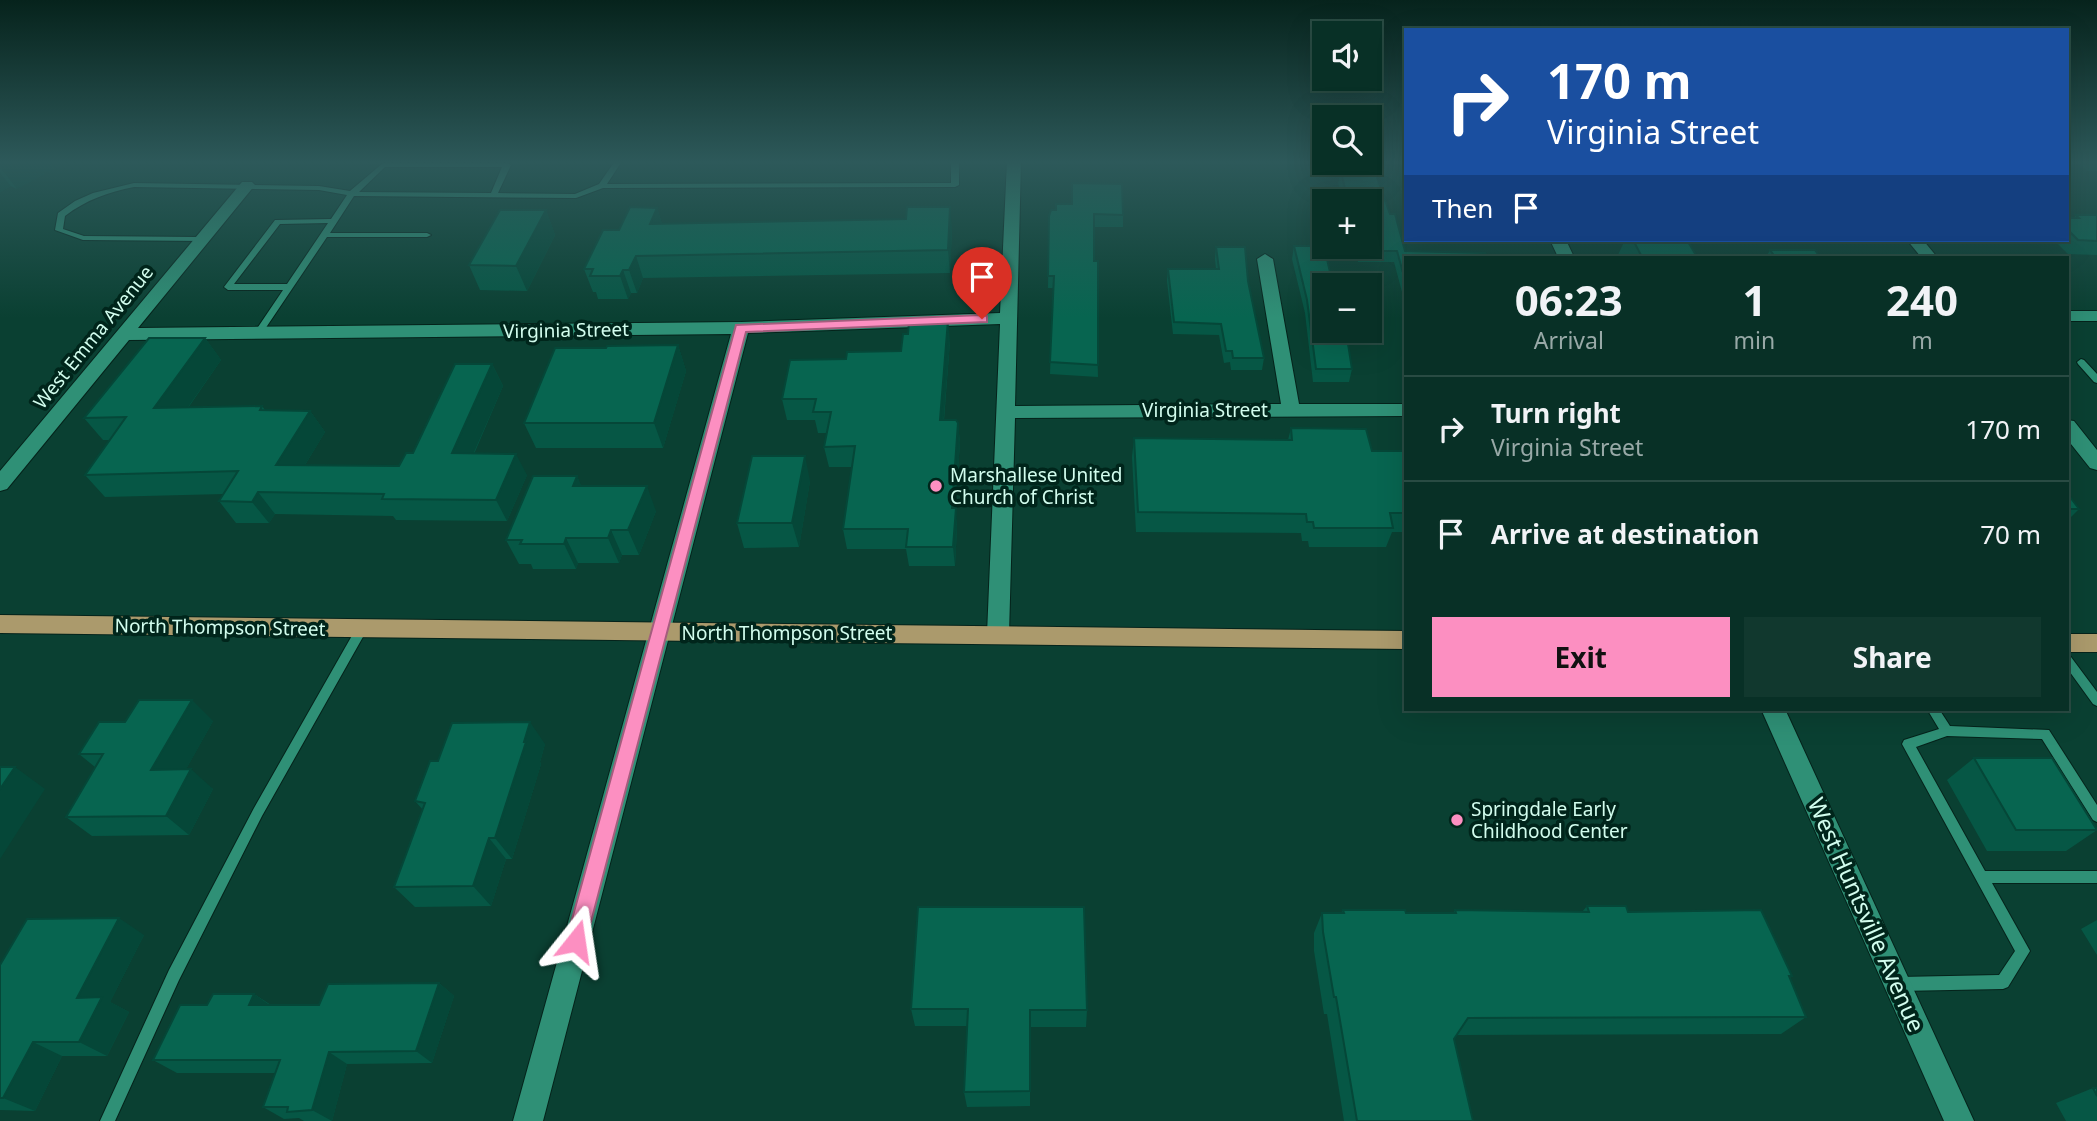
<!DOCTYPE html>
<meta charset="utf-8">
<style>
body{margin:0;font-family:"Noto Sans",sans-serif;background:#11382e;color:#f1f3f6;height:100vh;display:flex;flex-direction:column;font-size:26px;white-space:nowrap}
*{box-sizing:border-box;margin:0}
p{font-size:23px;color:#98a9a7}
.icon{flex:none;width:38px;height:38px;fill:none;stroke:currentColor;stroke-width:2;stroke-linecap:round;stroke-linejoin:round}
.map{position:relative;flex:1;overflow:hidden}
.sheet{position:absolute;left:1404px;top:256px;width:665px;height:455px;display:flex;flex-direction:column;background:#083026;border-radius:0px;box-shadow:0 7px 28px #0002,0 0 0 2px #294b43}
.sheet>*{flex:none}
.banner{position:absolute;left:1404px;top:28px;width:665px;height:214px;border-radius:0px;box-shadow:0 7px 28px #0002,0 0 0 2px #294b43;background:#1a4fa0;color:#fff;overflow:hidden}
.tools{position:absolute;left:1312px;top:21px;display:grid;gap:14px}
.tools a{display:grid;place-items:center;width:70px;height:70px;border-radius:0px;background:#083026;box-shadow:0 7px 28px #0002,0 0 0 2px #294b43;font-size:35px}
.pin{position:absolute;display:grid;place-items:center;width:60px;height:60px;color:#fff;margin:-72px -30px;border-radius:50% 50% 50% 0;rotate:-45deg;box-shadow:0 0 7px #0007}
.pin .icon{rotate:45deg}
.me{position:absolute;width:77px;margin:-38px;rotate:15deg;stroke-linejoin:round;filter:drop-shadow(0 0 5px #0008)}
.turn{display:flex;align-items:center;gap:24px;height:147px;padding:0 28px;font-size:32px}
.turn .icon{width:91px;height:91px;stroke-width:2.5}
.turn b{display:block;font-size:49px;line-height:60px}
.then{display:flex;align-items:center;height:66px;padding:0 28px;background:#0003;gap:14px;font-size:26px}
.eta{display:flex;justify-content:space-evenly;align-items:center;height:119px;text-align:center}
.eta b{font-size:42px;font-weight:700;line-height:49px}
.action{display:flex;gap:14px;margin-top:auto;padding:14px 28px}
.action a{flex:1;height:80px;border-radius:0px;background:#fc8fc1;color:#111;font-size:28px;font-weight:700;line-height:80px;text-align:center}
.action a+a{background:#11382e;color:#f1f3f6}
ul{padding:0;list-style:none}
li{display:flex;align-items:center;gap:21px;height:105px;padding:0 28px;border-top:2px solid #294b43}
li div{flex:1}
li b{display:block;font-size:26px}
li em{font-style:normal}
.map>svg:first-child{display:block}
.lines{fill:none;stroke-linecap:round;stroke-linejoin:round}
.lane-casing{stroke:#05231b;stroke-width:2}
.street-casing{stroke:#05231b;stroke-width:2}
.secondary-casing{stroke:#05231b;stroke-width:2}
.primary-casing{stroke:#05231b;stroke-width:2}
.lane{fill:#2f9076;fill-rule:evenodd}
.street{fill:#2f9076;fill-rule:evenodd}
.secondary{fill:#2f9076;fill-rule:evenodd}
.primary{fill:#ab9a6c;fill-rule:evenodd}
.wall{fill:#065745}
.shaded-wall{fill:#054738}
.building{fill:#076550;stroke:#054738;stroke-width:2}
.route{fill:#fc8fc1;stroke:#a45d7d;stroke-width:2}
.poi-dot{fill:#fc8fc1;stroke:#00251b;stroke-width:2.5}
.labels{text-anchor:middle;stroke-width:7;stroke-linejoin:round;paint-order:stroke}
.street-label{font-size:19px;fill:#d2fdee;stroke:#00251b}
.poi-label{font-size:19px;fill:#d2fdee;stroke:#00251b;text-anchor:start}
.near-street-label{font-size:23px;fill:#d2fdee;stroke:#00251b}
</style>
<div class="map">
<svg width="2097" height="1121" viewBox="0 0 2097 1121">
<rect width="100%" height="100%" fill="#0a4032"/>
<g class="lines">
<g class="lane-casing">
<path id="lane" d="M615 161H622L607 184 951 183V161H959V185L955 187 603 188 576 198 354 196 330 233H427L431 235 427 237H327L261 335 258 336 254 333 283 290H228L224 287 275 220 331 219 347 195 319 190 134 187C108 192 86 200 65 216L63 229 84 236 201 237 205 239 204 241 83 240 55 230 58 213 75 201 93 193 134 183 319 186 350 191 383 163H507L511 165 498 193 575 194 599 184ZM385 167H502L491 193 359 192ZM328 223 287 284H234L280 224Z
M2081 359 2084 360 2097 374V383L2094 382 2078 364 2077 362Z
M362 624 366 625 368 628 262 816 179 980 115 1121H100L169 970 254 808 358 625Z
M2067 655 2071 657 2097 692V706L2093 704 2067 668Z
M1927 709H1939L1950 726 2049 730 2097 805V822L2093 820 2042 739 1947 736 1916 747 1985 871H2097V883H1992L2030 951 2008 987 2003 989 1899 991 1894 989 1892 984 1894 979 1899 977 1999 975 2015 951 1902 744 1904 740 1939 729Z"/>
</g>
<g class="street-casing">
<path id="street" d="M1007 161H1021L1015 406 1281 404 1257 259 1265 254 1273 259 1299 404H1405V416L1015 418 1009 634 1006 640 998 643 990 640 987 634 1000 324 748 333 543 1121H513L731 334 129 340 7 489 0 491V471L242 182H252L255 185 138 328 741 322 1000 313Z
M1907 240H1923L1937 257H1921Z
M2067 311H2097V321H2067Z
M2067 420 2074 421 2097 450V470L2090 468 2067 439Z"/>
</g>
<g class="secondary-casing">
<path id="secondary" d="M1550 240H1566L1574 257H1558Z
M1761 709H1785L1974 1121H1944Z"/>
</g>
<g class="primary-casing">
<path id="primary" d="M0 615 1405 631V649L0 633Z
M2067 634H2097V652H2067Z"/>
</g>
<use href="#lane" class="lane"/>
<use href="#street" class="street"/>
<use href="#secondary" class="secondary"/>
<use href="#primary" class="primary"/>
</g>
<path class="wall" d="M0 161 17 189 11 186 0 192Z
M2076 161H2097V171H2087Z
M1341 172 1390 214 1405 251 1487 257H1405V292H1402L1394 262H1358L1354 247H1370V201H1343L1338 183Z
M657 208 662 224 952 229 950 273 643 278 637 293H631L628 299H598L596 292H593L584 269 619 230Z
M546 210 555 235 527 291 480 290 469 265Z
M1051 210 1123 215V227H1094L1098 377 1050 374 1053 288H1048L1049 216Z
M2076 215H2097V255L2068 254 2054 240H2067V218H2074Z
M1625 240H1687L1697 257H1617Z
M1294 246 1352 369 1349 382H1313L1305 313 1292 259Z
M1216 247 1248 281 1264 358 1262 370H1231L1230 362 1224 363 1219 335 1173 334 1167 281 1168 269H1216L1215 259Z
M1770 250 1820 257H1766Z
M205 338 221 360 188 408 262 406 265 410 310 411 325 432 305 465 399 466 413 453 492 364 503 386 474 454 527 475 507 521 396 520 393 516 275 514 269 523H236L219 501 224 494 105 497 85 475 110 440H103L84 418Z
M950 341 944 420 958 423 960 443 955 508 957 528 955 566H909L906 549H847L843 529 852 467H829L824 447 827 433H818L815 420H787L782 399 846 359 901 351Z
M678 345 686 371 663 448H536L524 423 606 348Z
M1291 428 1372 451H1405V532H1392L1386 547H1309L1308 541H1302L1301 533 1136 532 1132 457 1134 438 1288 440Z
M577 476 581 486 656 511 639 555H622L619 563H578L576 569H533L531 564H519L506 540Z
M810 481 799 547 744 548 737 523Z
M2067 493 2079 509 2067 521Z
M213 721 186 769 213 789 189 835 92 836 66 817 95 767 79 754Z
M545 744 540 762 541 764 512 859H506L491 906 415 907 394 887 423 810 415 801Z
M1974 758 2097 828V830L2066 851H1987L1947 780Z
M1587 906 1628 912 1792 976 1790 978 1806 1017 1781 1034 1457 1035 1454 1039 1473 1121H1344L1327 1014H1324L1314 951V933L1322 913H1341L1343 910 1406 913H1453L1455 910 1582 912Z
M918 907 1087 1010 1086 1027H1030V1106L967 1107 964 1092 967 1026H915L911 1009Z
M2097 920V955L2081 929Z
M144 935 110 1002 129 1012 107 1056H62L35 1111 0 1110V965Z
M439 983 454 996 432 1063 347 1064 332 1121H304L299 1118 284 1119 263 1107 276 1073H177L153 1060 207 1005 254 994 271 1005H319Z
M2093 1088H2097V1121H2066L2056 1103Z"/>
<path class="shaded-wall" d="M3 161H69L17 189 0 167V163Z
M0 173 11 186 0 192Z
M950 207 952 229 950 273 948 250Z
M657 208 664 230 650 224Z
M546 210 555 235 527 291 516 266Z
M636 256 643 278 637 293 629 270Z
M623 270 631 293 628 299 620 276Z
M948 320 950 341 942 440 940 420Z
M205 338 221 360 172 430 154 408Z
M678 345 686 371 663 448 654 423Z
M492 364 503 386 464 475 452 453Z
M310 411 325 432 292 486 276 465Z
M958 423 960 443 954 528 952 508Z
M516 454 527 475 507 521 496 500Z
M805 456 810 481 799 547 792 523Z
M577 476 588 501 573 486Z
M647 486 656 511 639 555 628 530Z
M258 492 275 514 269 523 252 502Z
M956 508 957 528 955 566 953 547Z
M611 530 622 555 619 563 608 538Z
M566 538 578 563 576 569 564 544Z
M192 700 213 721 175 789 151 770Z
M530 722 545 744 540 762 541 764 512 859 495 838Z
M15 767 45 789 0 859V789Z
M191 769 213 789 189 835 166 816Z
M489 838 506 859 491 906 473 886Z
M119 918 144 935 110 1002 129 1012 107 1056 79 1042 77 998Z
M439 983 454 996 432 1063 416 1051Z
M254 994 274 1008 249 1005Z
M33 1042 62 1056 35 1111 3 1098Z
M329 1052 347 1064 332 1121 312 1110Z"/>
<path class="building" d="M1341 172H1375L1390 214H1395L1405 251 1485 253 1487 257H1496H1405V280L1397 251H1360L1359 247H1370V201H1348Z
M1072 183 1122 184 1123 215 1094 214V261H1098V365L1050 362 1054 276H1048L1049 216 1051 210H1056V204H1072Z
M630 207 657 208 650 224 906 219 907 207H950L948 250 636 256 629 270H623L620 276H590L593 269H584L603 230H619Z
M500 210H546L516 266 469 265Z
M2076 215H2097V241L2078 240 2067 229V218H2079Z
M1633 240H1687L1697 257H1642Z
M1294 246H1324L1333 285H1325V331H1346L1352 369H1316L1307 300Z
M1216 247H1245L1248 281 1264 358H1233L1232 351H1226L1221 324 1174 322 1168 269H1219Z
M1770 250H1815L1820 257H1775Z
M1911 254 1913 257H1880L1879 255Z
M948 320 940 420H956L958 423 952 508H956L953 547H906L908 529H843L855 446 824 447 831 412H813L816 399H782L790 360 846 359 847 352 901 351 903 334H908L909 321Z
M149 338H205L154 408 262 406 260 410 310 411 276 465 399 466 406 453H413L455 364H492L452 453 516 454 496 500 382 499 384 494 258 492 252 502 219 501 238 471 85 475 126 417 84 418Z
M678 345 654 423H524L555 348H606L607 346Z
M1291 428 1366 429 1372 451H1405V513H1390L1393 528H1314L1313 522H1307L1306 514 1138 512 1134 438 1292 440Z
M752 456H805L792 523H737Z
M533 476H577L573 486H647L628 530H611L608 538H566L564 544H520L522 540H506Z
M2067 493 2079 509H2067Z
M139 700H192L151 770 191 769 166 816 66 817 103 754H79L99 722H125Z
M530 722 524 742H526L495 838H489L473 886 394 887 425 803 415 801 430 761H438L452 723Z
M1974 758H2052L2097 830H2016Z
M0 767H15L0 789Z
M1587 906H1626L1628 912 1761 910 1792 976H1789L1806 1017 1468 1018 1454 1039 1473 1121H1357L1336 997H1334L1323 932 1322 913H1344L1343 910H1405L1406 913H1456L1455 910 1589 912Z
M918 907H1084L1087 1010H1030V1091L964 1092 968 1009H911Z
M119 918 77 998 102 997 79 1042H33L3 1098H0V965L27 919Z
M439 983 416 1051 329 1052 312 1110 287 1112 288 1107H263L280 1060H153L180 1005H207L213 994H254L249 1005H319L328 984Z
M2093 1088H2097V1096Z"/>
<linearGradient id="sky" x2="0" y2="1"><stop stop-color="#06231c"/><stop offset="0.51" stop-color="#2d595a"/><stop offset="1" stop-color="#2d595a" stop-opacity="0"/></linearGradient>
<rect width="2097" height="318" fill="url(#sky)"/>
<path class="route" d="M982 315 987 316V322L746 332 586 941 583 948 576 951 569 948 566 941 736 325Z"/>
<g class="poi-dot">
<circle cx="936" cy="486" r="7"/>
<circle cx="1457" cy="820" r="7"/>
</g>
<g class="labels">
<g class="street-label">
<text transform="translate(566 330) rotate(-1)" y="7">Virginia Street</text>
<text transform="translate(93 337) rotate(-51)" y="7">West Emma Avenue</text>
<text x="1205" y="417">Virginia Street</text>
<text transform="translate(220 627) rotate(1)" y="7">North Thompson Street</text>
<text x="787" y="640">North Thompson Street</text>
</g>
<g class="poi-label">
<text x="950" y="482">Marshallese United<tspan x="950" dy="22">Church of Christ</tspan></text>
<text x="1471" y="816">Springdale Early<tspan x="1471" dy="22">Childhood Center</tspan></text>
</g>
<g class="near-street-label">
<text transform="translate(1866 915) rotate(66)" y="8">West Huntsville Avenue</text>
</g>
</g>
</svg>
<div class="tools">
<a><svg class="icon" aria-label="sound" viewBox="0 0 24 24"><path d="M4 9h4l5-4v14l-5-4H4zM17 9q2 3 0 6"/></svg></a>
<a><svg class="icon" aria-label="search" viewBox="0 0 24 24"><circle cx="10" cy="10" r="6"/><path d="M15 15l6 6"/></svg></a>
<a>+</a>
<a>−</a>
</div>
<div class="pin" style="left:982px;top:319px;background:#d93025"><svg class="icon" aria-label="arrive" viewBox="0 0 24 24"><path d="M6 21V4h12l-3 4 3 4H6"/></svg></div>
<svg class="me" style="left:576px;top:941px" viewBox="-20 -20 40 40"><path d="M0-17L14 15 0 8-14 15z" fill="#fc8fc1" stroke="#fff" stroke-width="4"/></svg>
<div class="banner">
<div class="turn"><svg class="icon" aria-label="right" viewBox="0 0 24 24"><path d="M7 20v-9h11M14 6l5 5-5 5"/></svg><div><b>170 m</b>Virginia Street</div></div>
<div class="then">Then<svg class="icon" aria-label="arrive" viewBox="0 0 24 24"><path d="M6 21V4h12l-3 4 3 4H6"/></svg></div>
</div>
<section class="sheet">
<div class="eta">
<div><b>06:23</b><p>Arrival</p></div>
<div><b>1</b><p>min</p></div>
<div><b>240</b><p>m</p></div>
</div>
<ul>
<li><svg class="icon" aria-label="right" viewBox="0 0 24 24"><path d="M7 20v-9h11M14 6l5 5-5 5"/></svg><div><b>Turn right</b><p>Virginia Street</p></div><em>170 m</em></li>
<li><svg class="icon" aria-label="arrive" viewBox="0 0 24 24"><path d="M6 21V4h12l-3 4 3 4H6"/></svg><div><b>Arrive at destination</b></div><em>70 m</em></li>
</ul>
<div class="action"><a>Exit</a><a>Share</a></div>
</section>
</div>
